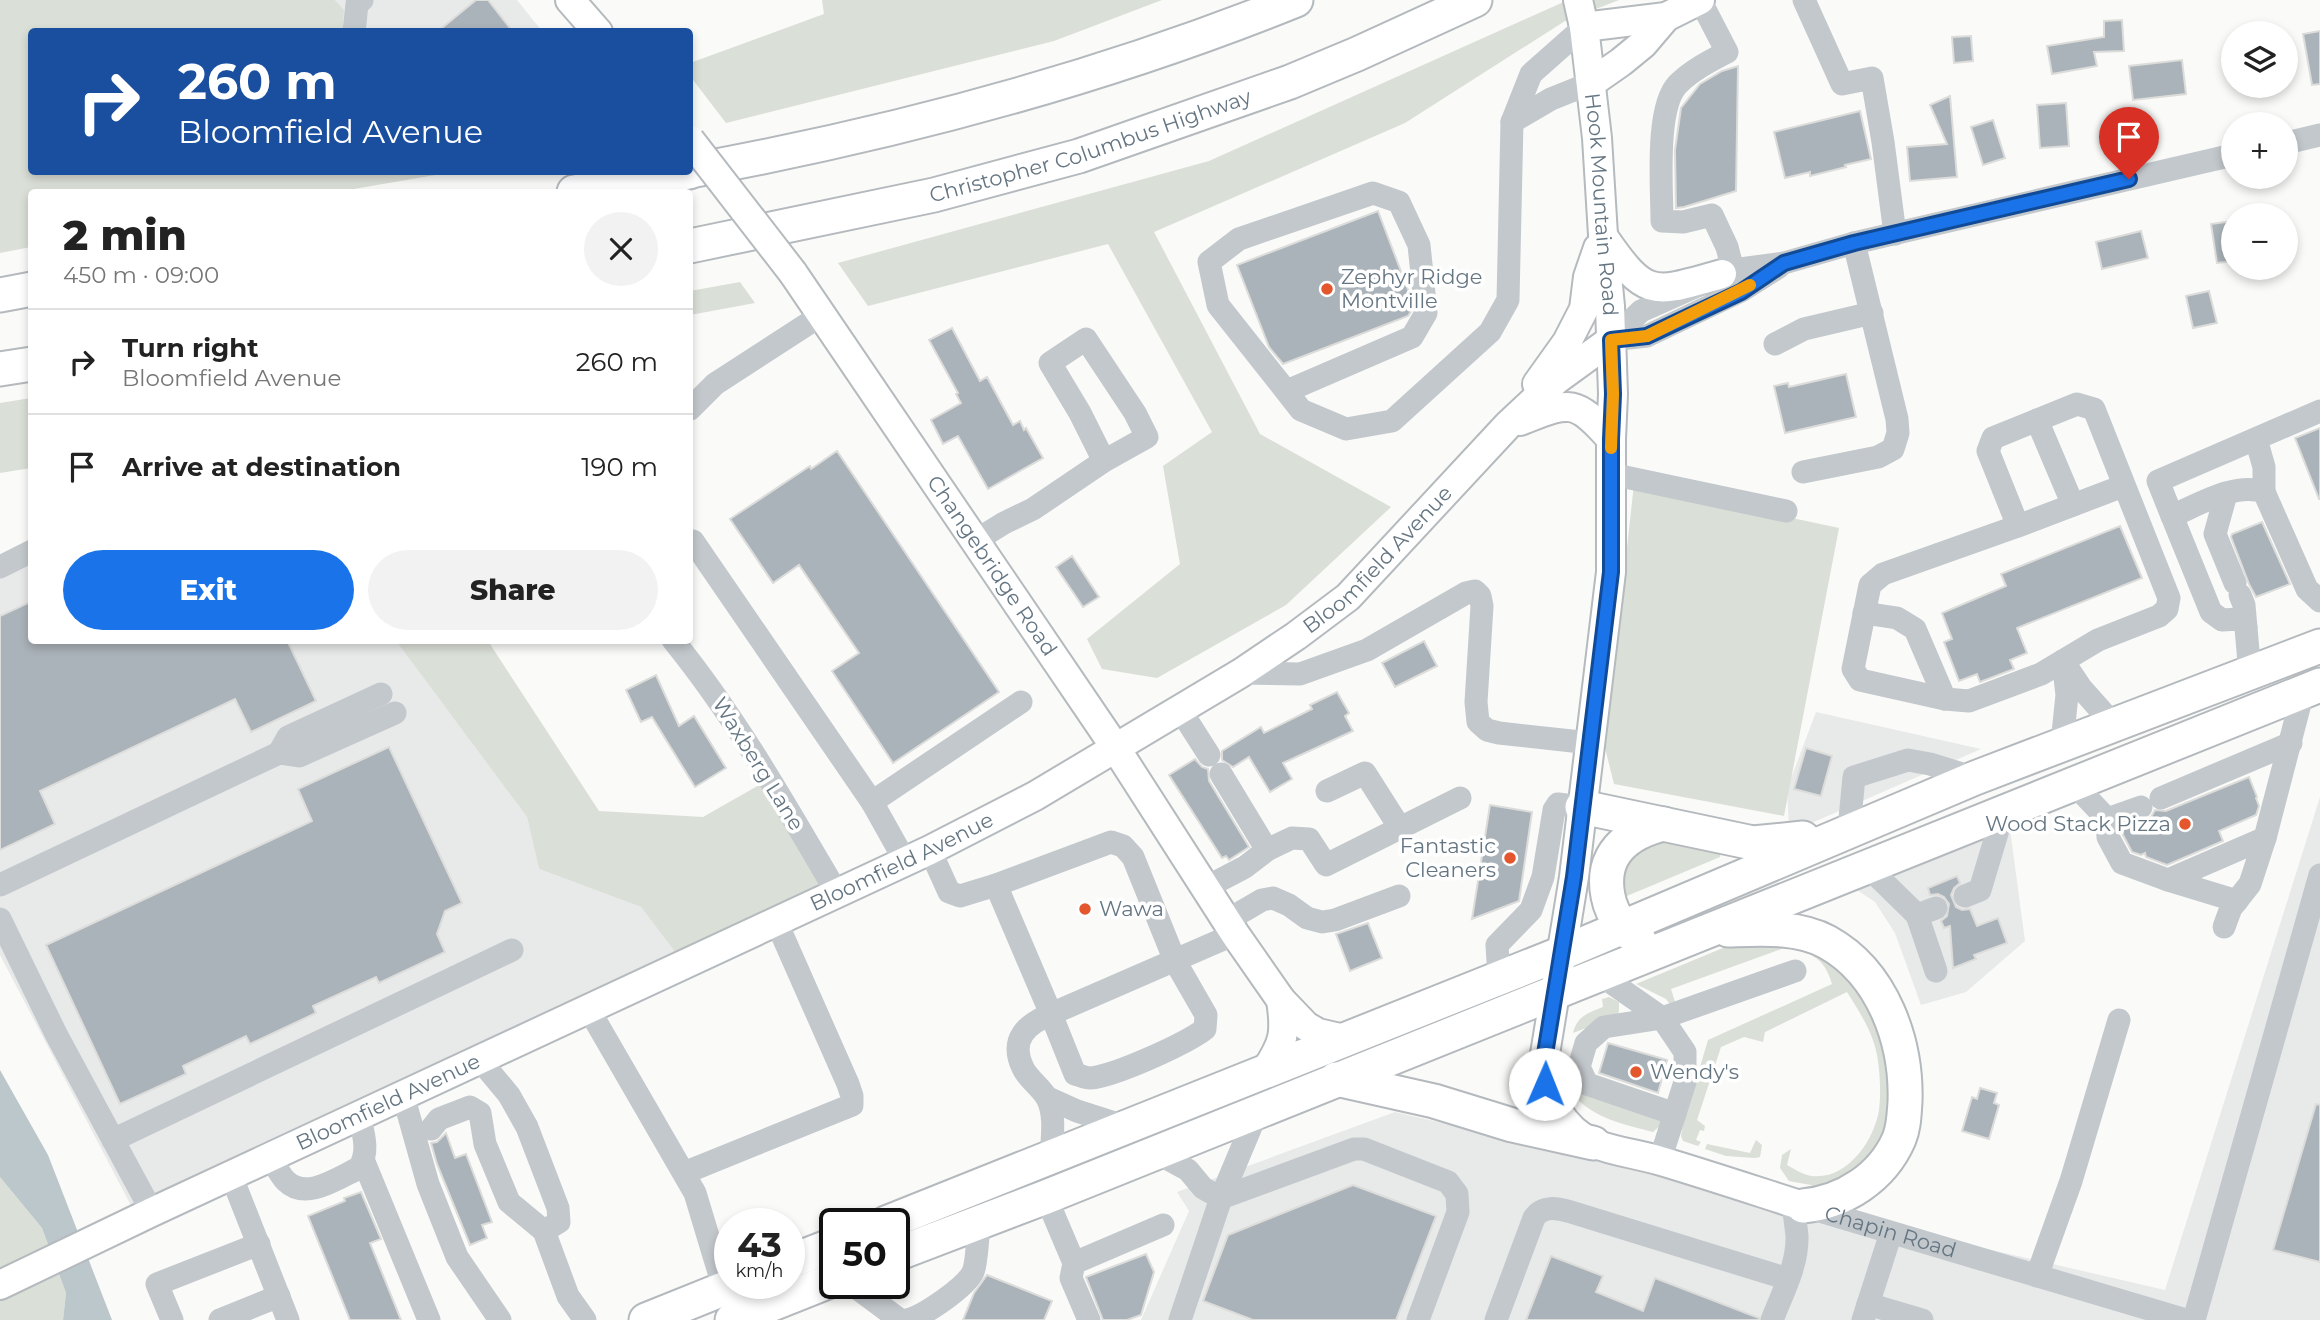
<!DOCTYPE html>
<meta charset="utf-8">
<style>
body{margin:0;font-family:Montserrat,sans-serif;background:#f2f2f2;color:#222;height:100vh;display:flex;flex-direction:column;font-size:26px;white-space:nowrap}
*{box-sizing:border-box;margin:0}
p{font-size:23px;color:#767676}
.icon{flex:none;width:38px;height:38px;fill:none;stroke:currentColor;stroke-width:2;stroke-linecap:round;stroke-linejoin:round}
.map{position:relative;flex:1;overflow:hidden}
.sheet{position:absolute;left:28px;top:189px;width:665px;height:455px;display:flex;flex-direction:column;background:#fff;border-radius:7px;box-shadow:0 4px 10px #0003}
.sheet>*{flex:none}
.banner{position:absolute;left:28px;top:28px;width:665px;height:147px;border-radius:7px;box-shadow:0 4px 10px #0003;background:#1a4fa0;color:#fff;overflow:hidden}
.fabs{position:absolute;left:2221px;top:21px;display:grid;gap:14px}
.fabs a{display:grid;place-items:center;width:77px;height:77px;border-radius:50%;background:#fff;box-shadow:0 4px 10px #0003;font-size:35px}
.speed{position:absolute;left:714px;top:1208px;display:flex;gap:14px;font-size:35px;font-weight:700;text-align:center}
.speed>*{display:grid;place-content:center;width:91px;height:91px;border-radius:50%;background:#fff;box-shadow:0 4px 10px #0003;line-height:1}
.speed small{font-size:18px;font-weight:400}
.speed .limit{border:4px solid #111;border-radius:10px;background:#fff;color:#111}
.pin{position:absolute;display:grid;place-items:center;width:60px;height:60px;color:#fff;margin:-72px -30px;border-radius:50% 50% 50% 0;rotate:-45deg;box-shadow:0 0 7px #0007}
.pin .icon{rotate:45deg}
.me{position:absolute;width:77px;margin:-38px;rotate:1deg;stroke-linejoin:round;filter:drop-shadow(0 0 5px #0008)}
.turn{display:flex;align-items:center;gap:24px;height:147px;padding:0 35px;font-size:32px}
.turn .icon{width:91px;height:91px;stroke-width:2.5}
.turn b{display:block;font-size:49px;line-height:60px}
.round{display:grid;place-items:center;flex:none;width:74px;height:74px;border-radius:37px;background:#f2f2f2}
.head{display:flex;align-items:center;justify-content:space-between;height:119px;padding:0 35px}
h1{font-size:42px;font-weight:800;line-height:52px}
.action{display:flex;gap:14px;margin-top:auto;padding:14px 35px}
.action a{flex:1;height:80px;border-radius:42px;background:#1a73e8;color:#fff;font-size:28px;font-weight:800;line-height:80px;text-align:center}
.action a+a{background:#f2f2f2;color:#222}
ul{padding:0;list-style:none}
li{display:flex;align-items:center;gap:21px;height:105px;padding:0 35px;border-top:2px solid #e0e0e0}
li div{flex:1}
li b{display:block;font-size:26px}
li em{font-style:normal}
.map>svg:first-child{display:block}
.built{fill:#e8e9e9}
.green{fill:#dadfd7}
.water{fill:#bbc7cb}
.building{fill:#aab3b9;stroke:#dcdcda;stroke-width:2}
.lines{fill:none;stroke-linecap:round;stroke-linejoin:round}
.major-casing{stroke:#b5babe;stroke-width:32}
.highway-casing{stroke:#b4b9bd;stroke-width:37}
.minor{stroke:#c3c8cc;stroke-width:23}
.major{stroke:#fff;stroke-width:28}
.highway{stroke:#fff;stroke-width:33}
.major-bridge-casing{stroke:#b5babe;stroke-width:32;stroke-linecap:butt}
.major-bridge{stroke:#fff;stroke-width:28}
.route-casing{stroke:#114b97;stroke-width:18}
.route{stroke:#1a73e8;stroke-width:12}
.slow{stroke:#f59e0b;stroke-width:12}
.poi-dot{fill:#e4572e;stroke:#fff;stroke-width:2.5}
.labels{text-anchor:middle;stroke-width:7;stroke-linejoin:round;paint-order:stroke}
.street-label{font-size:21px;fill:#657683;stroke:#fff}
.poi-label{font-size:21px;fill:#657683;stroke:#fff;text-anchor:start}
</style>
<div class="map">
<svg width="2320" height="1320" viewBox="0 0 2320 1320">
<rect width="100%" height="100%" fill="#fafaf8"/>
<path class="built" d="M335 0H517L542 31H343L344 10Z
M31 539 32 640 396 641 527 817 539 869 641 907 684 964 138 1219 0 955V555Z
M1816 712 1981 749 1814 822 1789 828 1787 789Z
M2320 797V1320H1141L1189 1211 1177 1192 1395 1112 2165 1290Z
M2010 829 2025 941 1966 992 1921 1005 1895 933 1875 902 1857 890Z"/>
<path class="green" d="M0 0H335L344 10 343 31 32 32V172H453L336 192H32L31 247 0 253Z
M822 0H1162L1054 41 726 123 690 76V63L824 14Z
M1568 0H1619L1565 21 1405 123 1154 232 1260 434 1391 507 1286 605 1157 678 1102 669 1087 639 1180 564 1163 466 1212 432 1108 244 868 306 838 263 1209 161Z
M740 282 755 303 690 315V291Z
M31 398V468L0 473V403Z
M1634 484 1839 528 1784 816 1614 784 1605 748Z
M396 641H488L599 811 703 817 775 776 841 892 684 964 641 907 539 869 527 817Z
M1656 837 1721 851 1720 857 1622 898V866Z
M1747 938 1817 947 1861 989 1891 1048 1890 1122 1867 1166 1822 1187 1789 1181 1780 1168 1782 1155 1791 1149 1787 1165C1794 1169 1804 1175 1812 1176 1847 1180 1874 1141 1879 1110 1881 1095 1880 1075 1878 1061 1875 1035 1860 1013 1847 992L1765 1032 1763 1042 1744 1037 1721 1047 1697 1120 1705 1126 1704 1131 1700 1130 1696 1140 1701 1142 1698 1146 1683 1141 1681 1136 1683 1124 1708 1040 1832 984C1824 957 1811 952 1784 948L1671 989 1676 1005 1672 1007 1666 999 1636 984Z
M1609 997 1619 1002V1011L1617 1016 1573 1033C1577 1016 1588 1013 1603 1007L1602 999Z
M1576 1078 1661 1118V1125L1653 1132C1627 1125 1591 1118 1573 1094 1570 1090 1570 1084 1569 1079Z
M1756 1140 1762 1145 1760 1157 1755 1158 1726 1156 1705 1149 1707 1144 1750 1153Z
M0 1177 42 1228 66 1293 63 1320H0Z"/>
<path class="water" d="M0 1070 48 1155 112 1320H63L66 1293 42 1228 0 1177Z"/>
<path class="building" d="M476 0H488L513 32H437Z
M2122 20 2124 51 2094 52 2097 66 2052 74 2047 46 2104 37V21Z
M2320 31V84L2312 85 2303 34Z
M1971 36 1973 61 1954 63 1952 37Z
M2182 60 2186 94 2133 100 2129 66Z
M1738 66 1736 191 1684 207 1676 208 1675 150 1681 108 1700 84 1722 71Z
M1950 96 1957 177 1910 181 1907 147 1947 144 1930 105Z
M2066 103 2069 146 2040 148 2037 105Z
M1860 111 1871 159 1845 165 1846 167 1810 176V172L1785 178 1774 132Z
M1993 120 2005 158 1983 165 1971 127Z
M1378 211 1410 295 1412 310 1408 316 1283 364 1269 347 1237 265Z
M2233 221V261L2217 263 2211 224Z
M2141 231 2148 258 2102 269 2096 242Z
M2209 291 2217 323 2193 328 2186 296Z
M952 328 980 381 987 377 1013 425 1020 421 1024 430 1026 428 1043 458 988 489 958 436 943 444 931 420 961 403 956 394 958 393 929 340Z
M1846 374 1856 417 1785 433 1774 386 1788 383 1789 387Z
M2320 428V499H2319L2295 438Z
M837 451 999 692 893 763 832 671 859 653 799 565 773 583 730 519 810 466 811 469Z
M2262 522 2290 584 2256 597 2249 584 2231 537 2232 534Z
M2120 526 2142 578 2017 628 2027 653 2010 660 2014 669 1980 682 1977 674 1959 681 1944 642 1952 639 1942 613 2006 586 2001 574Z
M1072 556 1099 597 1083 607 1056 567Z
M32 601V640H287L316 701 251 732 235 699 40 791 55 824 0 850V616Z
M1424 641 1437 666 1395 687 1382 663Z
M656 675 679 726 694 716 726 768 695 787 652 717 641 722 626 690Z
M1337 692 1349 713 1345 716 1353 731 1283 763 1292 779 1270 792 1249 757 1233 767 1222 760V751L1261 727 1264 733 1312 709 1310 705Z
M389 747 462 903 445 911 437 934 445 952 379 983 376 977 313 1006 316 1013 250 1044 246 1036 183 1066 186 1074 120 1104 46 945 312 821 298 789Z
M1806 748 1832 756 1821 796 1794 789Z
M1195 759 1202 767 1208 769 1209 781 1249 847 1229 860 1226 856 1222 858 1169 775Z
M2249 777 2257 797 2256 798 2259 806 2256 815 2219 831 2223 841 2167 865 2146 857 2145 853 2141 855 2132 852 2122 833V830L2151 817 2155 810 2166 811Z
M1490 805 1532 812 1519 901 1472 919Z
M1957 876 1960 883 1954 888 1951 895 1956 907 1962 910 1970 909 1977 926 1998 918 2007 943 1974 955 1976 959 1953 968 1950 926 1944 928 1941 921 1947 916 1949 904 1944 897 1938 894 1930 895 1928 888Z
M1368 923 1382 958 1350 971 1336 934Z
M1608 1043 1667 1060 1658 1093 1599 1073Z
M1980 1088 1997 1093 1994 1103 1999 1105 1989 1139 1962 1131 1972 1097 1977 1099Z
M2316 1104 2320 1105V1262L2273 1250Z
M446 1133 455 1158 466 1154 492 1222 482 1225 487 1238 470 1245 437 1164 431 1143 437 1142Z
M1353 1185 1436 1216 1396 1320H1253L1203 1301 1228 1235Z
M361 1192 381 1239 370 1243 401 1320H350L308 1216 345 1201 344 1198Z
M1146 1254 1154 1272 1141 1315 1127 1320H1103L1086 1277Z
M1551 1256 1603 1276 1596 1292 1643 1311 1655 1278 1759 1318 1758 1320H1526Z
M987 1275 1052 1301 1044 1320H963L974 1293Z"/>
<g class="lines">
<g class="major-casing">
<g id="major">
<path d="M570 0 598 32"/>
<path id="s2" d="M1578 0 1584 27 1597 138 1603 235 1610 306 1613 394 1611 439V572L1574 877 1543 1066C1547 1098 1562 1129 1593 1143 1614 1152 1639 1154 1661 1161 1708 1175 1756 1191 1803 1206"/>
<path d="M1584 27 1666 17"/>
<path d="M1591 83 1621 62 1643 44 1666 17 1700 0"/>
<path d="M1605 239C1647 300 1654 293 1722 274"/>
<path id="s3" d="M793 273 1115 747 1235 934 1281 1000 1306 1026 1318 1033 1344 1039"/>
<path d="M1537 384 1567 342 1584 309 1588 277 1598 248"/>
<path d="M1520 421C1569 402 1574 397 1611 439"/>
<path d="M1266 1070C1284 1043 1286 1033 1281 1000"/>
<path id="s4" d="M0 1285 152 1212 930 850 1035 796 1241 673 1296 636 1348 597 1508 425 1556 380 1611 340"/>
</g>
</g>
<g class="highway-casing">
<g id="highway">
<path d="M690 171C897 133 1100 79 1296 0"/>
<path d="M574 192 689 172"/>
<path id="s5" d="M690 246 934 195 1079 156 1290 82 1357 54 1475 0"/>
<path d="M0 295 32 289"/>
<path d="M0 369 32 364"/>
<path d="M1582 807 1753 843 1803 838"/>
<path d="M1728 930C1760 929 1798 926 1827 942 1883 973 1907 1042 1905 1102 1904 1115 1904 1127 1899 1139 1882 1178 1844 1202 1803 1206"/>
<path d="M1639 940C1633 935 1626 931 1622 926 1615 917 1610 907 1608 896 1600 855 1626 833 1664 824"/>
<path d="M1336 1079 1434 1101 1512 1125 1593 1143"/>
<path d="M886 1223 1562 953 1975 778 2320 646"/>
<path d="M894 1255 1046 1197 2320 685"/>
<path d="M789 1262 835 1244"/>
<path d="M646 1320 738 1283"/>
<path d="M732 1320 835 1279"/>
</g>
</g>
<g class="minor">
<path d="M1700 0 1727 52C1710 61 1692 70 1678 84 1655 107 1662 189 1662 221L1683 222 1712 215 1727 247 1733 270"/>
<path d="M1804 0 1842 84 1872 78 1883 142 1895 234"/>
<path d="M354 32 357 4 362 0"/>
<path d="M1512 122 1551 99 1591 83"/>
<path d="M2286 143 2320 135"/>
<path d="M1611 340 1641 311 1733 270 1784 263 1854 243 2233 155"/>
<path d="M1611 340 1647 336 1741 291 1779 267"/>
<path d="M1775 344 1804 329 1872 313"/>
<path d="M1287 391 1412 337 1426 313 1419 245 1399 202 1373 193 1239 239 1209 262 1218 305 1301 410 1346 429 1392 421 1490 332 1508 300 1512 122 1531 74 1584 27"/>
<path d="M690 409 715 384 823 314"/>
<path d="M2037 420 2073 505"/>
<path d="M2256 439 2264 467V492"/>
<path d="M1803 472 1878 457 1893 449 1898 433 1897 419 1854 243"/>
<path d="M1611 474 1786 511"/>
<path d="M2226 494 2215 534 2235 583"/>
<path d="M2172 516 2158 481 2320 411"/>
<path d="M2018 526 1988 451 1993 438 2077 404 2094 409 2169 598 2167 609 2159 616 2098 640 2041 674 1969 701 1945 699 1860 680 1853 669 1870 585 1883 574 2018 526 2123 486"/>
<path d="M693 541 872 802 905 861"/>
<path d="M975 541 1004 523 1033 509 1104 461 1147 437 1135 413 1086 339 1050 363 1080 413 1104 461"/>
<path d="M0 567 32 551"/>
<path d="M2240 595 2244 605 2250 674"/>
<path d="M1864 613 1897 618 1915 629 1945 699"/>
<path d="M2246 627 2240 619 2222 620 2211 612 2172 516C2200 504 2235 482 2264 492L2307 589 2320 601"/>
<path d="M673 640C737 719 786 806 837 893"/>
<path d="M2067 667 2081 688 2113 724"/>
<path d="M1241 673 1300 674 1367 650 1466 593 1475 591 1480 596 1482 606 1476 702 1478 722 1487 730 1499 733 1590 743"/>
<path d="M1179 708 1209 755"/>
<path d="M2062 743 2067 695 2063 661"/>
<path d="M279 753 288 737 381 694"/>
<path d="M2074 784 2107 819 2108 837 2122 863 2168 880 2265 838 2303 692"/>
<path d="M1327 791 1365 773 1400 828"/>
<path d="M2161 798 2291 743"/>
<path d="M872 802 1021 702"/>
<path d="M2107 819 2141 807"/>
<path d="M1849 829 1854 777 1908 760 1930 764 1975 778"/>
<path d="M930 850 949 892 960 896 996 885 1051 1014C1027 1024 1009 1039 1023 1068 1028 1079 1041 1087 1047 1098 1056 1114 1052 1139 1051 1157"/>
<path d="M1267 850 1292 838 1309 839 1326 865 1460 798"/>
<path d="M1868 867 1917 915 1936 908"/>
<path d="M2168 880 2237 901"/>
<path d="M0 885 279 753 299 756 395 713"/>
<path d="M996 885 1111 842 1123 846 1133 857 1175 961 1206 1015 1205 1029C1185 1044 1115 1076 1090 1078 1085 1078 1079 1075 1075 1074L1051 1014 1235 934"/>
<path d="M1205 888 1245 867 1267 850 1221 774"/>
<path d="M1965 896 1980 890 2003 813"/>
<path d="M1917 915 1936 971"/>
<path d="M0 919 56 1034 152 1212"/>
<path d="M1226 921 1262 900 1273 898 1289 905 1307 918 1322 922 1335 920 1399 896"/>
<path d="M2224 927 2231 908 2250 884 2265 838"/>
<path d="M1599 974 1662 1018 1685 1052V1082L1660 1160"/>
<path d="M1499 978 1497 945 1531 910 1543 877 1554 810 1558 804 1582 807"/>
<path d="M588 1008 695 1193 724 1289"/>
<path d="M479 1059 509 1095 527 1127 558 1208 559 1222 544 1231"/>
<path d="M403 1095 428 1184 457 1257 500 1320"/>
<path d="M1048 1098 1077 1111 1127 1127"/>
<path d="M1675 1114 1587 1084 1579 1067 1586 1043 1604 1027 1662 1018 1795 971"/>
<path d="M431 1129 439 1119 470 1107 480 1113 485 1144 509 1202 544 1231 568 1296 585 1320"/>
<path d="M113 1140 512 950"/>
<path d="M1155 1152 1188 1170 1203 1188 1221 1198 1258 1110"/>
<path d="M270 1156C275 1164 279 1174 286 1181 306 1201 338 1178 359 1168 370 1152 363 1132 359 1115"/>
<path d="M364 1162 429 1320"/>
<path d="M684 1173 852 1105V1096L848 1084 776 921"/>
<path d="M231 1175 288 1320"/>
<path d="M1046 1197 1074 1263 1163 1225"/>
<path id="s1" d="M1806 1207 2186 1320"/>
<path d="M1074 1263 1071 1278 1089 1320"/>
<path d="M2037 1276 2071 1181 2119 1020"/>
<path d="M850 1283 900 1320"/>
<path d="M1868 1304 1922 1320"/>
<path d="M172 1320 157 1284 259 1244"/>
<path d="M220 1320 279 1296"/>
<path d="M907 1320C924 1316 966 1287 973 1272 977 1263 978 1233 979 1222"/>
<path d="M1180 1320 1221 1198 1354 1149H1364L1448 1182 1457 1194 1458 1212 1418 1320"/>
<path d="M1496 1320 1534 1218C1543 1205 1557 1208 1571 1212L1788 1279"/>
<path d="M1772 1320C1782 1294 1798 1265 1797 1236 1796 1225 1794 1214 1793 1203"/>
<path d="M1863 1320 1891 1233"/>
<path d="M2194 1320 2320 875"/>
</g>
<use href="#major" class="major"/>
<use href="#highway" class="highway"/>
<g class="major-bridge-casing">
<path id="major-bridge" d="M690 140 793 273"/>
</g>
<use href="#major-bridge" class="major-bridge"/>
</g>
<g class="lines">
<g class="route-casing">
<path id="route" d="M1545 1084 1543 1066 1574 877 1611 572V439L1613 394 1611 340 1647 336 1741 292 1784 263 1854 243 2129 179"/>
</g>
<use href="#route" class="route"/>
<path class="slow" d="M1611 448 1613 394 1611 340 1647 336 1750 285"/>
</g>
<g class="poi-dot">
<circle cx="1327" cy="289" r="7"/>
<circle cx="2185" cy="824" r="7"/>
<circle cx="1510" cy="858" r="7"/>
<circle cx="1085" cy="909" r="7"/>
<circle cx="1636" cy="1072" r="7"/>
</g>
<g class="labels">
<g class="street-label">
<text dy="7" stroke="none"><textPath href="#s5" startOffset="413">Christopher Columbus Highway</textPath></text>
<text dy="7" stroke="none"><textPath href="#s2" startOffset="206">Hook Mountain Road</textPath></text>
<text dy="7" stroke="none"><textPath href="#s4" startOffset="1563">Bloomfield Avenue</textPath></text>
<text dy="7" stroke="none"><textPath href="#s3" startOffset="354">Changebridge Road</textPath></text>
<text transform="translate(758 764) rotate(58)" y="7">Waxberg Lane</text>
<text dy="7" stroke="none"><textPath href="#s4" startOffset="996">Bloomfield Avenue</textPath></text>
<text dy="7" stroke="none"><textPath href="#s4" startOffset="429">Bloomfield Avenue</textPath></text>
<text dy="7" stroke="none"><textPath href="#s1" startOffset="88">Chapin Road</textPath></text>
</g>
<g class="poi-label">
<text x="1341" y="284">Zephyr Ridge<tspan x="1341" dy="24">Montville</tspan></text>
<text x="2171" y="831" text-anchor="end">Wood Stack Pizza</text>
<text x="1496" y="853" text-anchor="end">Fantastic<tspan x="1496" dy="24">Cleaners</tspan></text>
<text x="1099" y="916">Wawa</text>
<text x="1650" y="1079">Wendy's</text>
</g>
</g>
</svg>
<div class="fabs">
<a><svg class="icon" aria-label="layers" viewBox="0 0 24 24"><path d="M12 4l9 5-9 5-9-5zM3 14l9 5 9-5"/></svg></a>
<a>+</a>
<a>−</a>
</div>
<div class="speed"><div>43<small>km/h</small></div><div class="limit">50</div></div>
<div class="pin" style="left:2129px;top:179px;background:#d93025"><svg class="icon" aria-label="arrive" viewBox="0 0 24 24"><path d="M6 21V4h12l-3 4 3 4H6"/></svg></div>
<svg class="me" style="left:1545px;top:1084px" viewBox="-20 -20 40 40"><circle r="19" fill="#fff"/><path d="M0-13L10 11 0 6-10 11z" fill="#1a73e8"/></svg>
<div class="banner">
<div class="turn"><svg class="icon" aria-label="right" viewBox="0 0 24 24"><path d="M7 20v-9h11M14 6l5 5-5 5"/></svg><div><b>260 m</b>Bloomfield Avenue</div></div>
</div>
<section class="sheet">
<div class="head"><div><h1>2 min</h1><p>450 m · 09:00</p></div><a class="round"><svg class="icon" aria-label="close" viewBox="0 0 24 24"><path d="M6 6l12 12M18 6L6 18"/></svg></a></div>
<ul>
<li><svg class="icon" aria-label="right" viewBox="0 0 24 24"><path d="M7 20v-9h11M14 6l5 5-5 5"/></svg><div><b>Turn right</b><p>Bloomfield Avenue</p></div><em>260 m</em></li>
<li><svg class="icon" aria-label="arrive" viewBox="0 0 24 24"><path d="M6 21V4h12l-3 4 3 4H6"/></svg><div><b>Arrive at destination</b></div><em>190 m</em></li>
</ul>
<div class="action"><a>Exit</a><a>Share</a></div>
</section>
</div>
